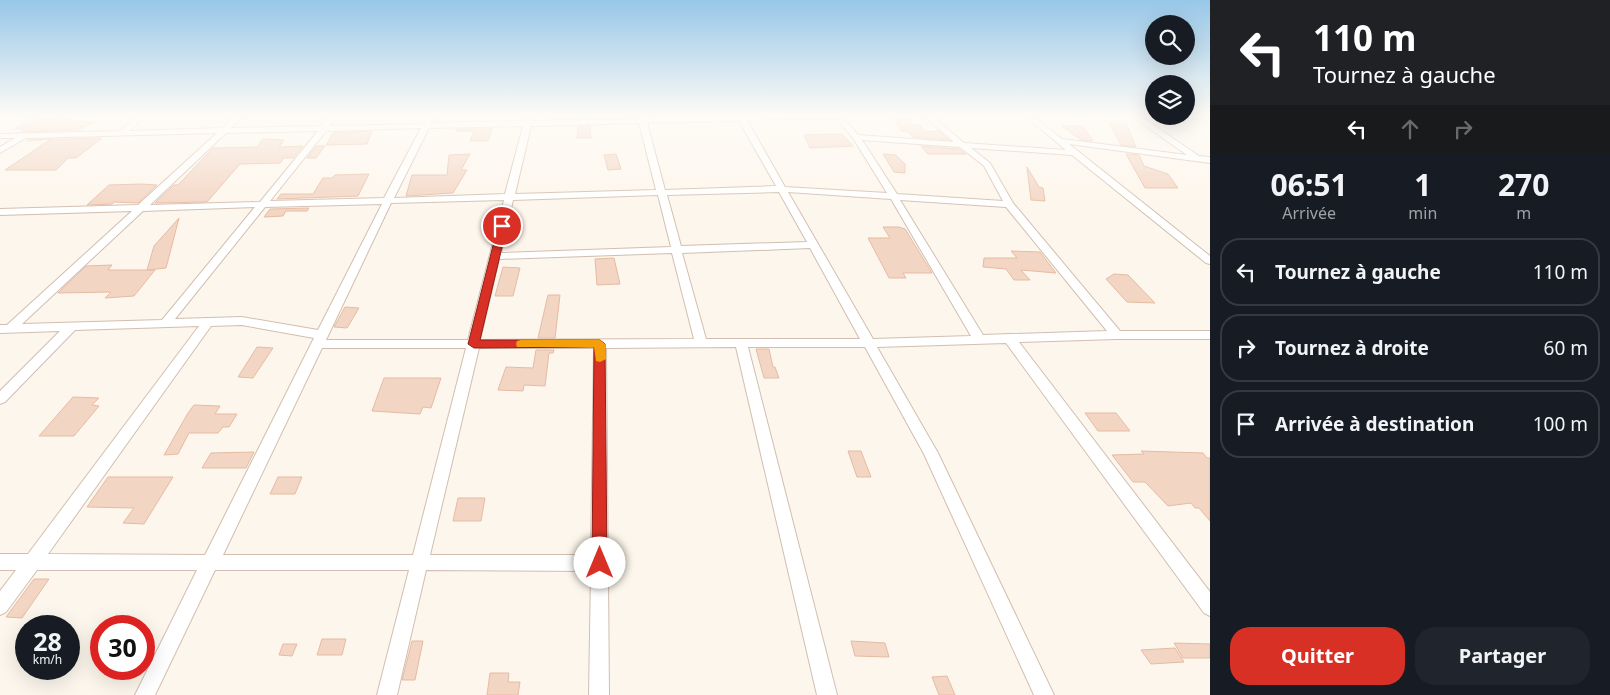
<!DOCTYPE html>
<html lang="fr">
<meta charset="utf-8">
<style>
body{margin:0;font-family:"Noto Sans",sans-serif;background:#20242c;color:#f1f3f6;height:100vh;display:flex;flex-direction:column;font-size:19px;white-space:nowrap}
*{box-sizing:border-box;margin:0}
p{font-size:16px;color:#9ea1a6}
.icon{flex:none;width:28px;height:28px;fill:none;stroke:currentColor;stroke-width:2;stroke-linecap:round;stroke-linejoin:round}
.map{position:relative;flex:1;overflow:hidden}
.drawer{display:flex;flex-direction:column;background:#171b24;width:400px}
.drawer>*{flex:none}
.top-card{background:#202124;color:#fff;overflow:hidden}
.tools{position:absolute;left:1145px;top:15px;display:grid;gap:10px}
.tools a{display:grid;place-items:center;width:50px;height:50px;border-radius:50%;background:#171b24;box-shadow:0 5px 20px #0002;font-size:25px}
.speed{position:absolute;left:15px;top:615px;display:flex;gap:10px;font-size:25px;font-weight:700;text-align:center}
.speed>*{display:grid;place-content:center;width:65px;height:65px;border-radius:50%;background:#171b24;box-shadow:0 5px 20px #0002;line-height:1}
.speed small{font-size:12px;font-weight:400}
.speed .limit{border:8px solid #d22;background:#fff;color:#111}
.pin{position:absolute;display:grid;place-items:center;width:42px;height:42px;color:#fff;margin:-21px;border:2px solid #fff;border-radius:50%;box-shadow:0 1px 5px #0007}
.me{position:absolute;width:55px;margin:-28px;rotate:0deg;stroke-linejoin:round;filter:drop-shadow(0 0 4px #0008)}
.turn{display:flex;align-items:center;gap:18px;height:105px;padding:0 20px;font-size:22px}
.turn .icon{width:65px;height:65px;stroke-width:2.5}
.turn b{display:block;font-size:35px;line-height:42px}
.lanes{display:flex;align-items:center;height:48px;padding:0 20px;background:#0003;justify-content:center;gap:25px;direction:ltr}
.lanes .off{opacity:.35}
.eta{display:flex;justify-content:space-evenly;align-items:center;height:85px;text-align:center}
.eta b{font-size:30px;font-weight:700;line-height:35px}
.cta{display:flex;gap:10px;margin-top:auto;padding:10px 20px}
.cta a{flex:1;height:58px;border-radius:20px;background:#d93025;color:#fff;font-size:20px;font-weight:700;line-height:58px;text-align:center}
.cta a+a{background:#20242c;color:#f1f3f6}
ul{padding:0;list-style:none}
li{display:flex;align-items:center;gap:15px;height:68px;margin:0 10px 8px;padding:0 10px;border:2px solid #363941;border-radius:20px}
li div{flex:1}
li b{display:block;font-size:19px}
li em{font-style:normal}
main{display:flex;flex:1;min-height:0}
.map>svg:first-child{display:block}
.building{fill:#f3d5c3;stroke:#e6bba3}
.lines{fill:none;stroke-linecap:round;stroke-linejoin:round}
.street-casing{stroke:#d1beb0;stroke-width:2}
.street{fill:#fff;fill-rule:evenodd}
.route{fill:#d93025;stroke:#8d1f18}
.slow{fill:#f59e0b}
</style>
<main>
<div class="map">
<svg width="1210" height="695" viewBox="0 0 1210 695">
<rect width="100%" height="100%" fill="#fdf6ec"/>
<path class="building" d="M37 115H64L60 118H74L71 120 94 122 78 130 21 132 24 129H15Z
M893 118 909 119 911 125H920L925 132 939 131 949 140 913 137 907 131H901Z
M1109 123H1126L1136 147 1121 145Z
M590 126 591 138H577L578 127Z
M1062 126H1083L1093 141 1081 140Z
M457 129H492L488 141H470L474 131H456Z
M372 131 367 144 326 145 333 133Z
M842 134 853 146 810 148 804 135Z
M102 138 76 158H68L56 170H5L51 139 27 141 28 140Z
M263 139 284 140 279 147 303 146 293 158H284L280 163 240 164 207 202 155 203 174 185H178L213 148 257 147Z
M316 146H325L316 158H307Z
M921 146 959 149 966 154H928Z
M470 154 461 170H467L453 193 406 196 412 175H447L449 155Z
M616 154 621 169 608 170 604 155Z
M883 154 896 155 905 164V173L894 172Z
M1126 154 1139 155 1144 166 1168 174 1178 188H1145Z
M1027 167 1039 187 1043 188 1045 201 1031 200Z
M369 174 358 196 277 199 281 194H313L323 178H332L335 175Z
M142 184 157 185 138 203 114 202 112 204 87 205 109 185Z
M309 208 307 211H286L283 216 264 217 270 209Z
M179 218 166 268 147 270 154 246Z
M883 227H899L905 229 932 273H903L906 278H889L868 238H890Z
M1011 251 1040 252 1056 273 1021 270 1030 280H1014L1006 269 983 267 984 258H1017Z
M614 258 620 284 597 285 595 259Z
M112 265 108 270H155L134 296 105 298 111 292 58 293 86 266Z
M503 267 520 268 513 296H495Z
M1114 274 1128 275 1155 303 1127 302 1106 279Z
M548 295H560L555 338H538Z
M345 307 359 308 347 328 334 327Z
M257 347 273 348 253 378 238 377Z
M756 349H769L773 367H775L779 378H764Z
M536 350H554L553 353H549L545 386 524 385 523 391 498 390 506 367 533 368Z
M384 378H441L431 408 423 407 420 414 372 411Z
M73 397 99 398 92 405 99 406 74 436H39Z
M194 405 220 406 215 414H237L229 427H223L218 433H189L178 454 164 455 188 413Z
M1085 413H1116L1130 431H1098Z
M848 451H861L871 477H857Z
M1141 451 1203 453 1207 458H1210V521L1199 508H1195L1191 503 1168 506 1145 482H1133L1112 455 1144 454Z
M254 452 246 468H202L211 453Z
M108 477H173L144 524 123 523 134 508 87 507Z
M278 477H302L295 494H270Z
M458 498H485L481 521H453Z
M34 579H49L22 618 6 617Z
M322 639H346L342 655H317Z
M412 641H423L415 680H402Z
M851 641 885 643 889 657 855 656Z
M1174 643 1210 644V658H1183Z
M283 644H297L292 656 279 655Z
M1175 648 1184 662 1151 664 1141 650Z
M490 673H509L508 682H520L518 695H487Z
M947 676 955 695H939L932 677Z"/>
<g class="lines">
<g class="street-casing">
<path id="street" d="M140 115H148L129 131 222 128 236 115H244L231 128 322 126 331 115H338L330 126 424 124 428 115H436L431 123 524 121 527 115H532V121L638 119 637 115H645L646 118 736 115H841L858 135 954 142 923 115H931L964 143 1066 150 1024 115H1032L1062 139 1187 155 1130 115H1139L1199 156 1210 157V163L1069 144 1210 256V264L1206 263 1072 155 971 148 990 163 1013 203 1120 331H1210V339H1117L1019 342 1210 592V616L1204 613 1006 343 877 347 938 453 1054 695H1034L924 454 865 347H748L837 695H817L736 347 606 348 609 695H589L591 571 426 570 397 695H377L409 570H215L155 695H135L197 570H37L6 612 0 615V591L16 570H0V554H28L199 326 75 330 5 402 0 404V391L60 331 0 333V325H7L132 211 0 215V209L138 205 217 133 26 138 0 153V147L15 138H0V134L119 131ZM836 118 853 138 887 193 785 187 747 120ZM739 121 776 186 665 190 647 123ZM639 123 656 190 515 194 531 126ZM523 126 505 194 394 198 429 128ZM421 128 384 198 270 201 326 131ZM318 131 260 202 150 205 226 133ZM862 140 960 147 984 166 1003 201 897 194ZM779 192 807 242 681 246 667 195ZM788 192 891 199 971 336 873 339ZM658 195 671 247 501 253 513 200ZM504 200 468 340H326L391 203ZM900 200 1006 207 1107 331 983 335ZM382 204 318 330 242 317 175 319 265 207ZM255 207 162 320 22 324 143 211ZM810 248 860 339H706L682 253ZM672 253 694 339 480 340 499 259ZM242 325 314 338 205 555 48 554 211 326ZM322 348H466L413 555H223ZM479 348H594L591 555H430Z
M1198 115 1210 117V121L1179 116Z"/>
</g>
<use href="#street" class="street"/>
</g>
<linearGradient id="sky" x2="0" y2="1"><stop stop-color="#97c7e8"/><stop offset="0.54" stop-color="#fefbf6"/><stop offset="1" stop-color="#fefbf6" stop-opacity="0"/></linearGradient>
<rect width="1210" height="213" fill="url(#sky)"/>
<path class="route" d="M502 223 507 226 480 340H600L605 344 607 563 605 568 600 570 594 568 592 563 594 347 474 348 468 344 498 226Z"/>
<path class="slow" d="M521 340H600L605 344 606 359 600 362 596 361 594 347H517L516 344 517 341Z"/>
</svg>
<div class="tools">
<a><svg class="icon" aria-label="search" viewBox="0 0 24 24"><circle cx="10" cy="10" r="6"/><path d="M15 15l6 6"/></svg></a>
<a><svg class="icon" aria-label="layers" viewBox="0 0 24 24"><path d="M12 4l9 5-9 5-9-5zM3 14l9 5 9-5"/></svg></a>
</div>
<div class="speed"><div>28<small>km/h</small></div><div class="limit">30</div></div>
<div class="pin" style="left:502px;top:226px;background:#d93025"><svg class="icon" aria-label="arrive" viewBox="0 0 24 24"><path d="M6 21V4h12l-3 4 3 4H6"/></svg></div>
<svg class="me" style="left:600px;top:563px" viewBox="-20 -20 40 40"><circle r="19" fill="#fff"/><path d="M0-13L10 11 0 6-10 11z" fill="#d93025"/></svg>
</div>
<section class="drawer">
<div class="top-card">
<div class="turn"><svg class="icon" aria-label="left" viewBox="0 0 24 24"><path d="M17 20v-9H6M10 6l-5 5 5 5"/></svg><div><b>110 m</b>Tournez à gauche</div></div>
<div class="lanes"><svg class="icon" aria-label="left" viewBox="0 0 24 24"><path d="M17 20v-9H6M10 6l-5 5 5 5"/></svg><svg class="icon off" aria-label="ahead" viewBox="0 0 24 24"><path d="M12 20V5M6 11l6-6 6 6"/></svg><svg class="icon off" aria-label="right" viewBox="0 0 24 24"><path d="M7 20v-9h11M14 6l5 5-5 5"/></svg></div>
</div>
<div class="eta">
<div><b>06:51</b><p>Arrivée</p></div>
<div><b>1</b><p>min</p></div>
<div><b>270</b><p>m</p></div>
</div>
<ul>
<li><svg class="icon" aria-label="left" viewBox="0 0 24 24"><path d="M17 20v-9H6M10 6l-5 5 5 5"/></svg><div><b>Tournez à gauche</b></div><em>110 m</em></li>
<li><svg class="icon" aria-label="right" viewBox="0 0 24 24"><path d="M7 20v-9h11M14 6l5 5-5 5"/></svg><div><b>Tournez à droite</b></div><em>60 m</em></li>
<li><svg class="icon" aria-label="arrive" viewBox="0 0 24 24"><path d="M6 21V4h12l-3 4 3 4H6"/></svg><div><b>Arrivée à destination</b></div><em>100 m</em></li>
</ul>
<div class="cta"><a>Quitter</a><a>Partager</a></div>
</section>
</main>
